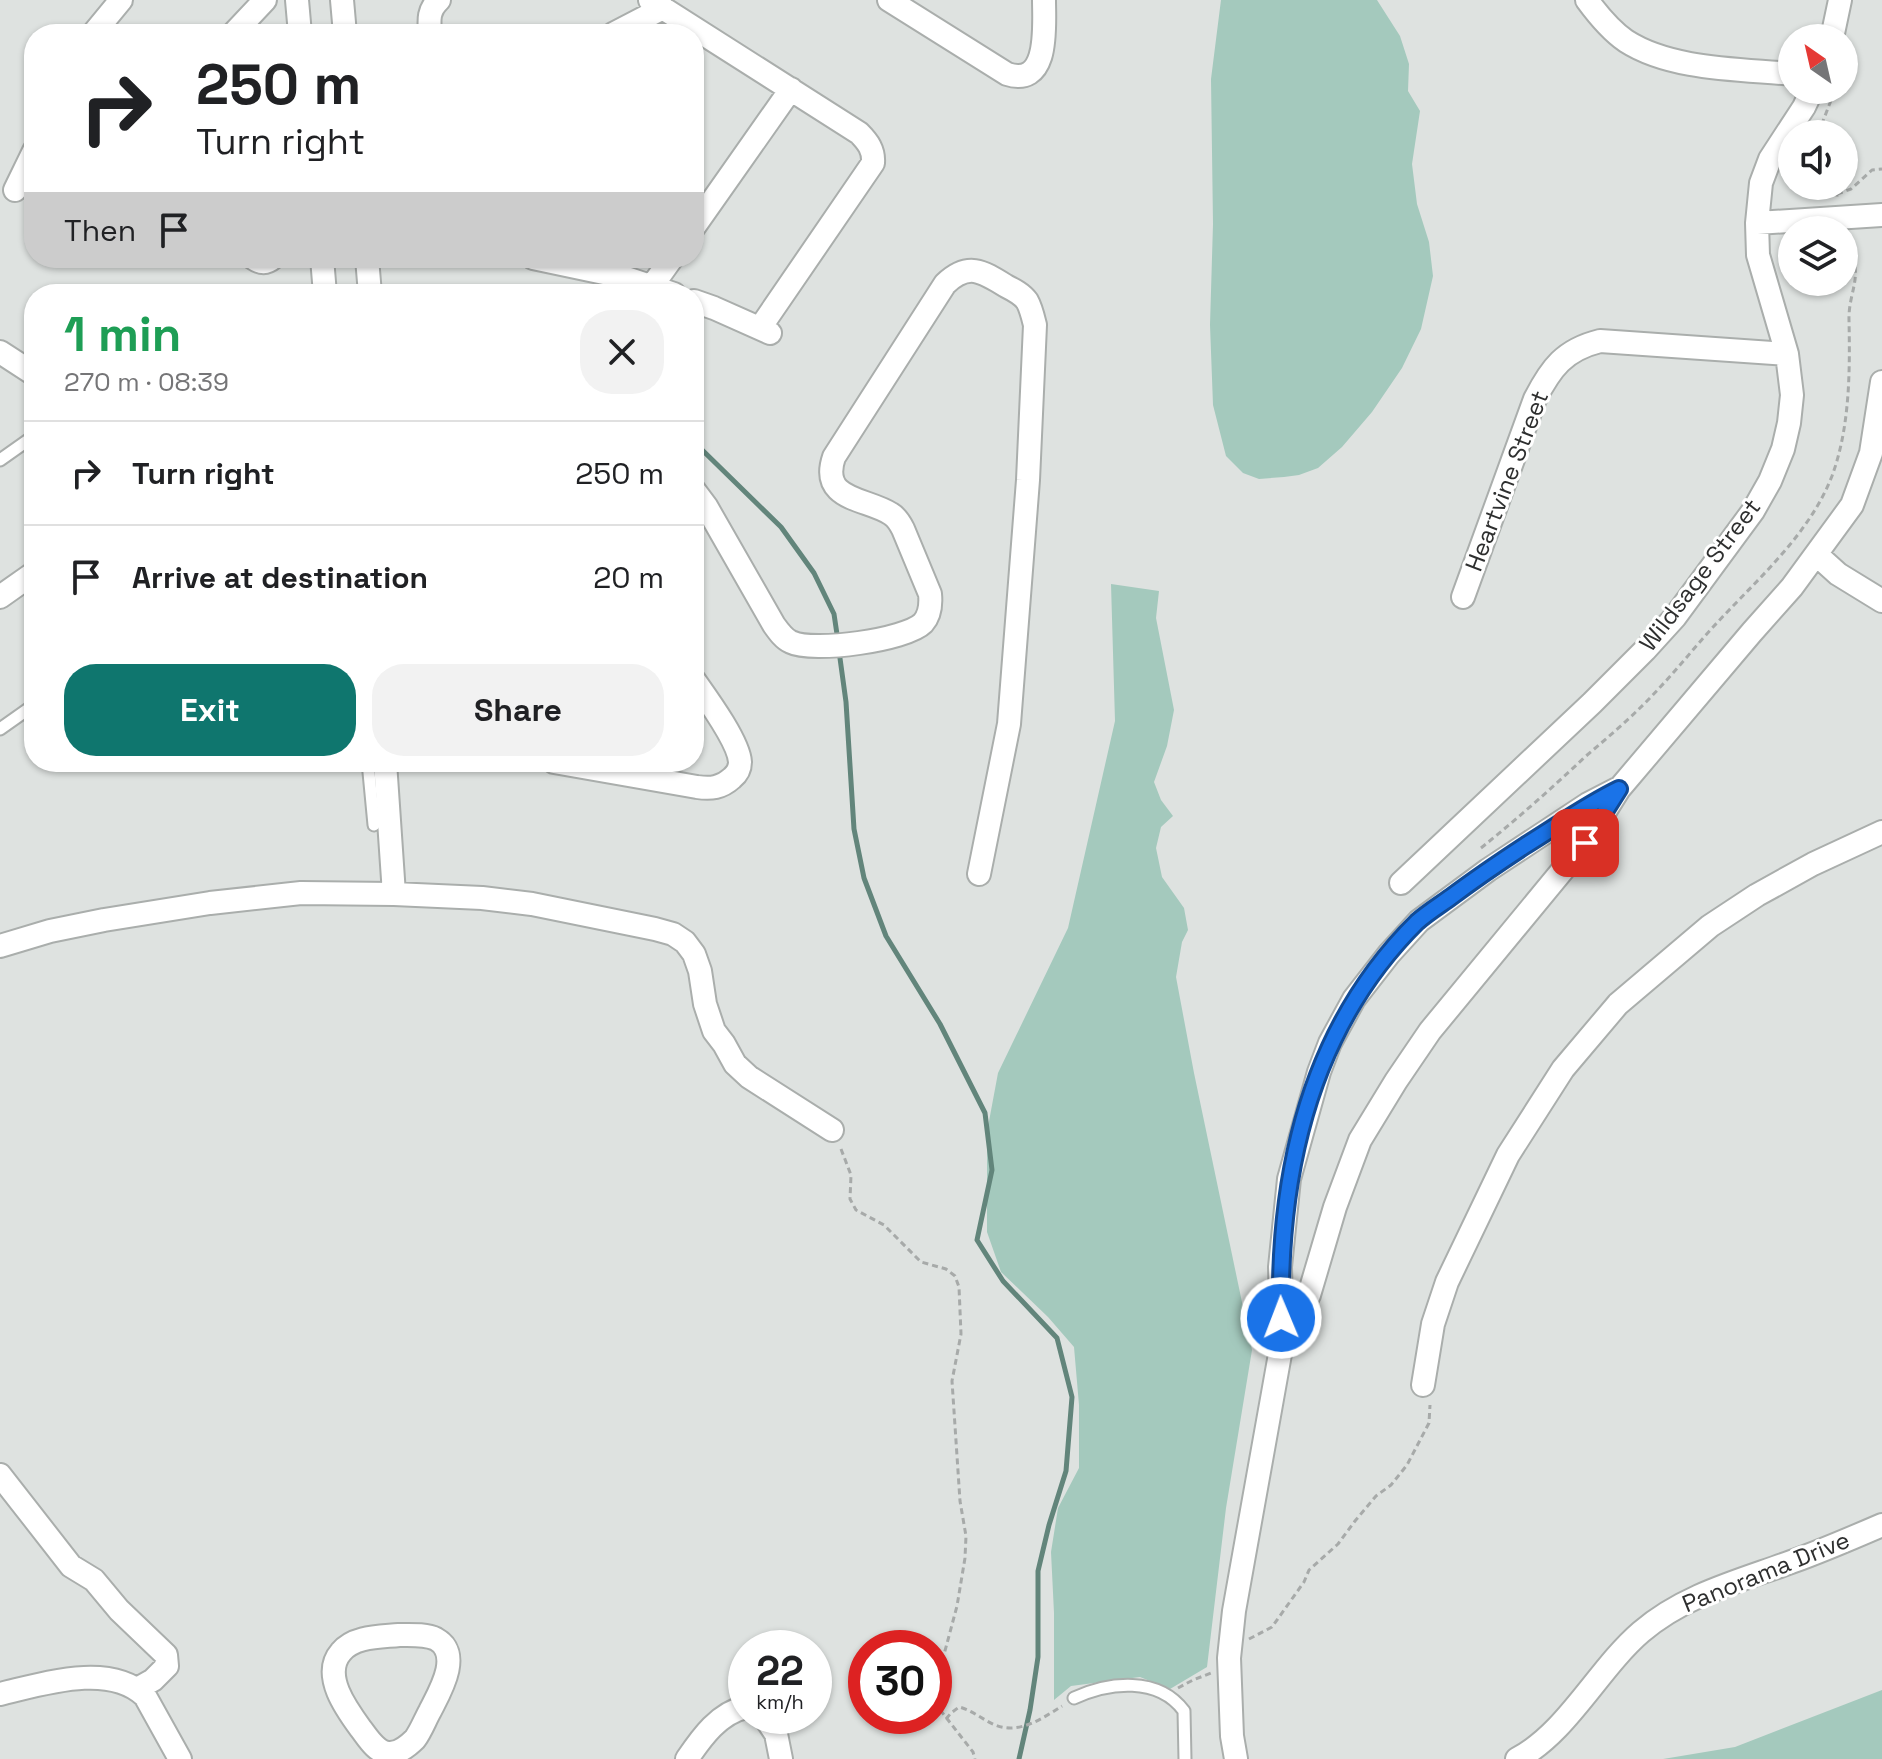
<!DOCTYPE html>
<meta charset="utf-8">
<style>
body{margin:0;font-family:"Space Grotesk",sans-serif;background:#f2f2f2;color:#202124;height:100vh;display:flex;flex-direction:column;font-size:30px;white-space:nowrap}
*{box-sizing:border-box;margin:0}
p{font-size:26px;color:#757577}
.icon{flex:none;width:44px;height:44px;fill:none;stroke:currentColor;stroke-width:2;stroke-linecap:round;stroke-linejoin:round}
.map{position:relative;flex:1;overflow:hidden}
.sheet{position:absolute;left:24px;top:284px;width:680px;height:488px;display:flex;flex-direction:column;background:#fff;border-radius:32px;box-shadow:0 2px 6px #0004}
.sheet>*{flex:none}
.guide{position:absolute;left:24px;top:24px;width:680px;height:244px;border-radius:32px;box-shadow:0 2px 6px #0004;background:#fff;color:#202124;overflow:hidden}
.needle{width:52px;rotate:326deg}
.fabs{position:absolute;left:1778px;top:24px;display:grid;gap:16px}
.fabs a{display:grid;place-items:center;width:80px;height:80px;border-radius:50%;background:#fff;box-shadow:0 2px 6px #0004;font-size:40px}
.speed{position:absolute;left:728px;top:1630px;display:flex;gap:16px;font-size:40px;font-weight:700;text-align:center}
.speed>*{display:grid;place-content:center;width:104px;height:104px;border-radius:50%;background:#fff;box-shadow:0 2px 6px #0004;line-height:1}
.speed small{font-size:20px;font-weight:400}
.speed .limit{border:12px solid #d22;background:#fff;color:#111}
.pin{position:absolute;display:grid;place-items:center;width:68px;height:68px;color:#fff;margin:-34px;border-radius:16px;box-shadow:0 4px 12px #0006}
.me{position:absolute;width:88px;margin:-44px;rotate:359deg;stroke-linejoin:round;filter:drop-shadow(0 0 6px #0008)}
.turn{display:flex;align-items:center;gap:28px;height:168px;padding:0 40px;font-size:36px}
.turn .icon{width:104px;height:104px;stroke-width:2.5}
.turn b{display:block;font-size:56px;line-height:68px}
.then{display:flex;align-items:center;height:76px;padding:0 40px;background:#0003;gap:16px;font-size:30px}
.round{display:grid;place-items:center;flex:none;width:84px;height:84px;border-radius:32px;background:#f2f2f2}
.headline{display:flex;align-items:center;justify-content:space-between;height:136px;padding:0 40px}
h1{font-size:48px;font-weight:700;line-height:60px;color:#1e9e55}
.cta{display:flex;gap:16px;margin-top:auto;padding:16px 40px}
.cta a{flex:1;height:92px;border-radius:32px;background:#0f766e;color:#fff;font-size:32px;font-weight:700;line-height:92px;text-align:center}
.cta a+a{background:#f2f2f2;color:#202124}
ul{padding:0;list-style:none}
li{display:flex;align-items:center;gap:24px;height:104px;padding:0 40px;border-top:2px solid #e0e0e0}
li div{flex:1}
li b{display:block;font-size:30px}
li em{font-style:normal}
.map>svg:first-child{display:block}
.green{fill:#a4c9bd}
.lines{fill:none;stroke-linecap:round;stroke-linejoin:round}
.stream{stroke:#62857b;stroke-width:5}
.lane-casing{stroke:#aaaeac;stroke-width:15}
.street-casing{stroke:#aaaeac;stroke-width:26}
.path{stroke:#a7aaa9;stroke-width:3;stroke-dasharray:6 4;stroke-linecap:butt}
.lane{stroke:#fff;stroke-width:11}
.street{stroke:#fff;stroke-width:22}
.route-casing{stroke:#114b97;stroke-width:20}
.route{stroke:#1a73e8;stroke-width:14}
.labels{text-anchor:middle;stroke-width:6;stroke-linejoin:round;paint-order:stroke}
.street-label{font-size:24px;fill:#2e2f2f;stroke:#fff}
</style>
<div class="map">
<svg width="1882" height="1759" viewBox="0 0 1882 1759">
<rect width="100%" height="100%" fill="#dee2e0"/>
<path class="green" d="M1221 0H1377L1400 36 1409 64 1408 91 1420 111 1412 164 1417 204 1429 242 1433 276 1421 329 1402 368 1372 412 1342 447 1318 468 1299 475 1284 477 1259 479 1243 473 1226 456 1213 405 1210 325 1213 224 1211 79Z
M1111 584 1159 591 1156 618 1174 710 1167 746 1154 782 1161 800 1173 816 1161 827 1156 848 1162 877 1184 908 1188 930 1182 942 1176 977 1194 1073 1252 1350 1226 1508 1207 1667 1170 1689 1140 1677 1071 1686 1054 1700V1613L1051 1552 1058 1508 1079 1468V1405L1074 1347 1048 1317 1001 1272 987 1232V1132L998 1073 1068 928 1115 721Z
M1882 1690V1759H1663L1735 1747Z"/>
<g class="lines">
<path class="stream" d="M694 442 781 527 814 573 834 614 838 641
M839 651 846 702 854 829 864 878 886 936 940 1024 985 1113 992 1170 977 1240 1003 1281 1057 1338 1072 1397 1066 1471 1049 1525 1038 1571V1657L1030 1710 1019 1759"/>
<g class="lane-casing">
<path id="lane" d="M0 460 34 436
M0 729 34 705
M368 762 374 825
M1074 1698C1109 1682 1158 1676 1184 1711L1185 1759"/>
</g>
<g class="street-casing">
<path id="street" d="M297 0 300 34
M342 0 345 34
M650 0 859 133C868 142 874 150 873 163L760 328
M889 0 1007 74C1050 88 1044 25 1044 0
M1587 0C1598 15 1610 30 1626 41 1671 70 1739 69 1792 74
M93 34 121 0
M233 34 265 0
M430 34C429 20 428 10 439 0
M613 34 663 8
M1832 38 1840 0
M15 190 34 151
M1757 223 1882 215
M694 227 791 89
M253 258C260 263 266 264 273 258
M322 258 325 294
M367 258 370 294
M533 258 623 277 674 294
M652 286 672 258
M694 301 714 308 770 333
M0 352 34 374
M694 490 706 506 774 625C779 632 784 639 791 642 813 653 906 640 923 623 930 615 931 604 930 594L903 529C900 523 896 517 891 514 867 498 819 501 834 457L945 284C968 262 982 271 1006 286 1014 290 1022 294 1027 301 1031 308 1033 317 1035 325L1028 480 1009 724 979 874
M1817 555 1838 574 1882 601
M0 597 34 573
M1463 597 1535 399C1551 368 1564 350 1600 341L1787 354
M385 762 394 894
M554 762 697 787C711 789 721 788 732 778 737 774 740 769 740 762 739 742 706 697 694 680
M1401 883 1592 703 1645 650 1675 617 1753 511 1770 481 1783 449 1789 423 1792 395 1787 354 1758 255 1757 223 1761 183 1770 159 1804 107 1812 90
M0 946 50 931 104 920 210 903 301 893 394 894 482 898 532 904 655 929 673 934 685 942 694 954 700 971 705 1004 714 1031 724 1044 735 1064 749 1077 832 1130
M1282 1343 1309 1295 1335 1207 1360 1140 1396 1081 1430 1031 1585 843 1619 789 1752 632 1792 587 1852 505 1871 453 1882 382
M1423 1385 1433 1324 1447 1282 1508 1155 1563 1069 1618 1004 1710 926 1757 895 1813 864 1882 832
M0 1475 71 1566 94 1580 119 1610 166 1655 167 1666 153 1680 137 1689
M399 1635C410 1635 426 1634 436 1639 463 1654 439 1693 430 1711 425 1720 421 1731 415 1739 409 1745 398 1754 388 1753 376 1752 368 1738 361 1729 347 1710 321 1675 341 1652 354 1636 380 1637 399 1635Z
M0 1694C43 1684 109 1662 145 1696L180 1759
M764 1716 776 1734 781 1759
M687 1759C702 1737 719 1713 746 1707
M1236 1759 1232 1736 1229 1658 1234 1611 1282 1343 1280 1267 1289 1179 1319 1072 1330 1043 1354 999 1389 954 1419 921 1488 870 1588 804 1617 789
M1517 1759C1567 1733 1598 1669 1641 1632 1684 1595 1739 1581 1791 1562 1822 1551 1852 1538 1882 1525"/>
</g>
<path class="path" d="M1818 134 1835 90
M1815 186 1827 192 1837 194V198
M1837 194 1851 189 1872 170 1882 169
M1481 848C1517 819 1552 788 1586 756 1606 739 1626 722 1644 704 1666 682 1685 659 1705 636 1749 586 1807 540 1832 476 1850 427 1850 371 1849 320 1848 291 1867 271 1844 246
M841 1149 851 1175 850 1199 856 1210 884 1225 921 1262 946 1269 955 1276 959 1287 961 1334 952 1381 960 1501 966 1536 965 1558 957 1606 934 1692
M1249 1639 1272 1627 1304 1582 1309 1570 1338 1544 1355 1521 1376 1496 1391 1485 1407 1465 1429 1423 1430 1405
M1178 1688 1193 1680 1211 1673
M934 1702 973 1752 975 1759
M946 1719 951 1713 959 1707C972 1710 983 1720 995 1725 1019 1735 1043 1718 1062 1706"/>
<use href="#lane" class="lane"/>
<use href="#street" class="street"/>
</g>
<g class="lines">
<g class="route-casing">
<path id="route" d="M1281 1318C1278 1172 1310 1028 1417 922 1427 913 1440 905 1451 897 1475 879 1500 862 1526 845 1557 826 1586 805 1619 789L1585 843"/>
</g>
<use href="#route" class="route"/>
</g>
<g class="labels">
<g class="street-label">
<text transform="translate(1507 481) rotate(-69)" y="8">Heartvine Street</text>
<text transform="translate(1700 575) rotate(-53)" y="8">Wildsage Street</text>
<text transform="translate(1766 1572) rotate(-22)" y="8">Panorama Drive</text>
</g>
</g>
</svg>
<div class="fabs">
<a><svg class="needle" viewBox="-14 -14 28 28"><path d="M0-13l5 13h-10z" fill="#e53935"/><path d="M0 13l5-13h-10z" fill="#757577"/></svg></a>
<a><svg class="icon" aria-label="sound" viewBox="0 0 24 24"><path d="M4 9h4l5-4v14l-5-4H4zM17 9q2 3 0 6"/></svg></a>
<a><svg class="icon" aria-label="layers" viewBox="0 0 24 24"><path d="M12 4l9 5-9 5-9-5zM3 14l9 5 9-5"/></svg></a>
</div>
<div class="speed"><div>22<small>km/h</small></div><div class="limit">30</div></div>
<div class="pin" style="left:1585px;top:843px;background:#d93025"><svg class="icon" aria-label="arrive" viewBox="0 0 24 24"><path d="M6 21V4h12l-3 4 3 4H6"/></svg></div>
<svg class="me" style="left:1281px;top:1318px" viewBox="-20 -20 40 40"><circle r="17" fill="#1a73e8" stroke="#fff" stroke-width="3"/><path d="M0-11L8 9 0 5-8 9z" fill="#fff"/></svg>
<div class="guide">
<div class="turn"><svg class="icon" aria-label="right" viewBox="0 0 24 24"><path d="M7 20v-9h11M14 6l5 5-5 5"/></svg><div><b>250 m</b>Turn right</div></div>
<div class="then">Then<svg class="icon" aria-label="arrive" viewBox="0 0 24 24"><path d="M6 21V4h12l-3 4 3 4H6"/></svg></div>
</div>
<section class="sheet">
<div class="headline"><div><h1>1 min</h1><p>270 m · 08:39</p></div><a class="round"><svg class="icon" aria-label="close" viewBox="0 0 24 24"><path d="M6 6l12 12M18 6L6 18"/></svg></a></div>
<ul>
<li><svg class="icon" aria-label="right" viewBox="0 0 24 24"><path d="M7 20v-9h11M14 6l5 5-5 5"/></svg><div><b>Turn right</b></div><em>250 m</em></li>
<li><svg class="icon" aria-label="arrive" viewBox="0 0 24 24"><path d="M6 21V4h12l-3 4 3 4H6"/></svg><div><b>Arrive at destination</b></div><em>20 m</em></li>
</ul>
<div class="cta"><a>Exit</a><a>Share</a></div>
</section>
</div>
